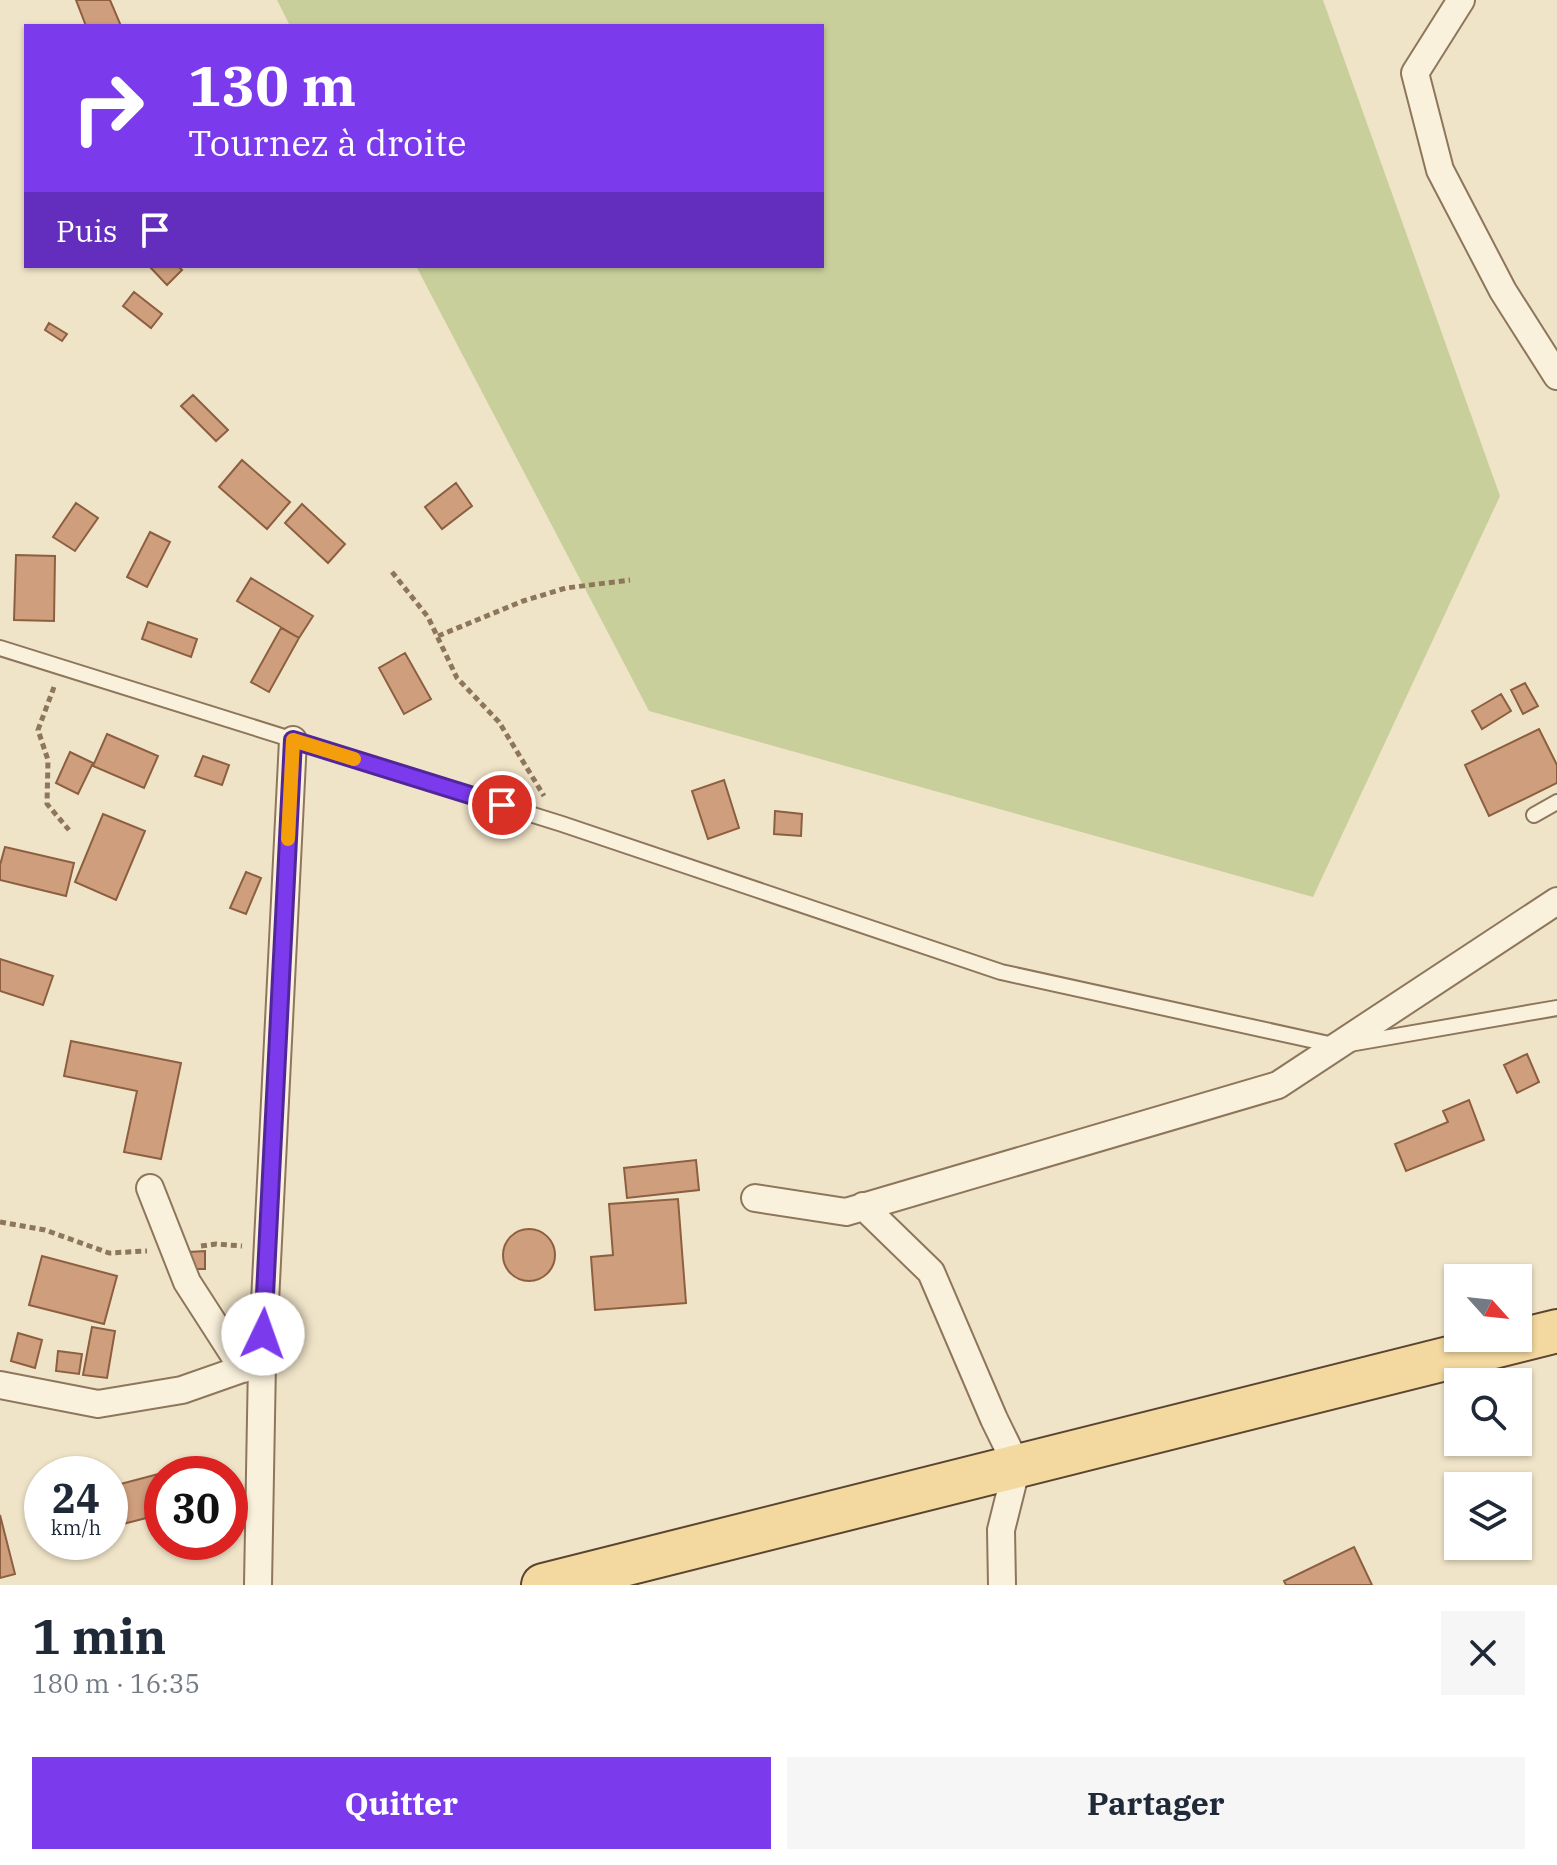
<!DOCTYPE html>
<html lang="fr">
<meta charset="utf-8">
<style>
body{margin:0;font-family:"IBM Plex Serif",serif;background:#f6f6f7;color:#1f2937;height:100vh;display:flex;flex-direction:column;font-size:30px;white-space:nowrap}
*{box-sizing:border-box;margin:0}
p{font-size:26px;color:#747a83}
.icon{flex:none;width:44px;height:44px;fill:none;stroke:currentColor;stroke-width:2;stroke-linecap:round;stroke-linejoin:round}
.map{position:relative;height:1585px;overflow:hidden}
.side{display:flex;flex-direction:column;background:#fff;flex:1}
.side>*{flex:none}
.banner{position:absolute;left:24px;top:24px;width:800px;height:244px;border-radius:0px;box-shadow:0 2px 6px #0004;background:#7c3aed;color:#fff;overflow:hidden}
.needle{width:52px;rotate:117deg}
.buttons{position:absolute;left:1444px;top:1264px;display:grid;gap:16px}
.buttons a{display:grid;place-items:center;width:88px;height:88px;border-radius:0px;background:#fff;box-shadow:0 2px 6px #0004;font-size:40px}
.speed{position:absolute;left:24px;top:1456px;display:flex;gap:16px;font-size:40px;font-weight:700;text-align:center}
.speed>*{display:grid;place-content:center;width:104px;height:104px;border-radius:50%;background:#fff;box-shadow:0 2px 6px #0004;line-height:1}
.speed small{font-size:20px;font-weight:400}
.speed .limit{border:12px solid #d22;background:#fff;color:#111}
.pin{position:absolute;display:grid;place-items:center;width:68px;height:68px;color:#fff;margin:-34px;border:4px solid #fff;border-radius:50%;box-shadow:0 2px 8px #0007}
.me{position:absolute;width:88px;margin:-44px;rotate:3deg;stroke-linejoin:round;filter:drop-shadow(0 0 6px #0008)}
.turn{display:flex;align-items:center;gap:28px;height:168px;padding:0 32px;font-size:36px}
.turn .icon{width:104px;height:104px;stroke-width:2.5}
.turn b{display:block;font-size:56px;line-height:68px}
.then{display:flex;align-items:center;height:76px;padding:0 32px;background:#0003;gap:16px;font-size:30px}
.round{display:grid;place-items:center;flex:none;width:84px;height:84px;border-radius:0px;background:#f6f6f7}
.overview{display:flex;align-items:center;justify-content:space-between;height:136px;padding:0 32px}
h1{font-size:48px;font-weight:700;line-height:60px}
.primary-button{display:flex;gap:16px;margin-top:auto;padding:16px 32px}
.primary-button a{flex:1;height:92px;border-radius:0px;background:#7c3aed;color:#fff;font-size:32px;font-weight:700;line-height:92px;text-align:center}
.primary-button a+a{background:#f6f6f7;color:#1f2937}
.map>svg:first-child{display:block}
.green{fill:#c9cf9b}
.building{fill:#cf9f7d;stroke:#8d5f41;stroke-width:2}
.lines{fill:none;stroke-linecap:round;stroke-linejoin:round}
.lane-casing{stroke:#8d765c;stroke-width:18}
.street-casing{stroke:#8d765c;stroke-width:30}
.primary-casing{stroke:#5b4430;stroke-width:46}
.path{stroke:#8d765c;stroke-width:5;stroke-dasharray:6 4;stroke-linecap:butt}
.lane{stroke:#faf1dc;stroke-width:14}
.street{stroke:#faf1dc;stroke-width:26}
.primary{stroke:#f3d9a0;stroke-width:42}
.route-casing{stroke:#51269a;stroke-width:20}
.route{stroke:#7c3aed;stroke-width:14}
.slow{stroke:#f59e0b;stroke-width:14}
</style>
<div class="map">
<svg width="1557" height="1585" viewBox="0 0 1557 1585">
<rect width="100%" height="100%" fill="#f0e4c8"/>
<path class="green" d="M277 0H1323L1500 496 1313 897 649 711 416 266H822V26H290Z"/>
<path class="building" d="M76 0H110L121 26H86Z
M149 266H178L182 270 167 285Z
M134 292 162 314 151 328 123 306Z
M49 323 67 334 62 341 45 330Z
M193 395 228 430 216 441 181 406Z
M242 460 290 502 267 529 219 487Z
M456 483 472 506 442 529 425 507Z
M76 503 98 518 75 551 53 537Z
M302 504 345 544 328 563 285 523Z
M150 532 170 542 147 587 127 577Z
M16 555 55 556 54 621 14 620Z
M251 578 313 616 299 638 237 601Z
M148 622 197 639 191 657 142 639Z
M281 628 299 638 269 692 251 682Z
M405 653 431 699 404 714 379 668Z
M1525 683 1538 706 1523 714 1511 690Z
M1501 694 1511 711 1482 729 1472 711Z
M1539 729 1557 765V783L1489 816 1465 765Z
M107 734 158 756 144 788 93 766Z
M70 752 93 763 78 794 56 783Z
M203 756 229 765 222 785 195 776Z
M724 780 739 828 708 839 692 791Z
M775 811 802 814 801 836 774 834Z
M103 814 145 831 116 900 75 882Z
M5 847 74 863 66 896 0 880V865Z
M246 872 261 878 246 914 230 908Z
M0 959 53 976 43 1005 0 991Z
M71 1041 181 1063 161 1159 124 1152 137 1091 64 1076Z
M1527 1054 1539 1082 1517 1093 1504 1065Z
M1469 1100 1484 1140 1406 1171 1395 1144 1448 1122 1443 1111Z
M696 1160 699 1190 627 1198 624 1168Z
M678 1199 686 1303 595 1310 591 1257 613 1255 609 1204Z
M503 1255a26 26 0 1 1 52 0a26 26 0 1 1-52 0Z
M205 1251V1269H190L189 1252Z
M42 1256 117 1276 104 1324 29 1305Z
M92 1327 115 1331 107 1378 83 1375Z
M18 1333 42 1340 35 1368 11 1361Z
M58 1351 82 1354 79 1374 56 1371Z
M185 1467 187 1474H162V1514L123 1524 113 1486Z
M0 1515 15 1574 0 1578Z
M59 1542H88L89 1547 61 1554Z
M1354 1547 1372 1585H1286L1284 1581Z"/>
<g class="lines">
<g class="lane-casing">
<path id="lane" d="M0 648 562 824 1001 972 1338 1046 1557 1008
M1534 815 1557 802"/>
</g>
<g class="street-casing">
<path id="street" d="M1461 0 1415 73 1440 170 1503 291 1557 376
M150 1188 187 1282 243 1369
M755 1198 846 1212 1278 1085 1557 901
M863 1206 931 1272 994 1419 1017 1466 1001 1530 1002 1585
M0 1385 98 1404 182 1390 262 1362
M258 1585 262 1362 293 740"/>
</g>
<g class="primary-casing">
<path id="primary" d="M543 1585 1557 1331"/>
</g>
<path class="path" d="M392 572 428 617 457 678 499 722 544 796
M438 636 523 601 566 588 630 580
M54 687 38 730 48 760 47 804 69 830
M0 1222 45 1230 109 1253 147 1251
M201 1246 216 1244 242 1246"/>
<use href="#lane" class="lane"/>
<use href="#street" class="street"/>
<use href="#primary" class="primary"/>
</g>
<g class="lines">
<g class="route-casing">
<path id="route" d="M263 1334 293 740 502 805"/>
</g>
<use href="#route" class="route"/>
<path class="slow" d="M288 839 293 740 354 759"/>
</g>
</svg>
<div class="buttons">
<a><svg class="needle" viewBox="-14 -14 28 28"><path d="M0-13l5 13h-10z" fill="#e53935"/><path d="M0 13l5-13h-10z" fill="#747a83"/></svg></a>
<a><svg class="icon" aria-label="search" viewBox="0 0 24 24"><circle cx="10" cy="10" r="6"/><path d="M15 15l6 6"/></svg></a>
<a><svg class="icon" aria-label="layers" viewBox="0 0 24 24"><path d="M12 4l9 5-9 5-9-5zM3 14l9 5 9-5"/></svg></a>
</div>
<div class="speed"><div>24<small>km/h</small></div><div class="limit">30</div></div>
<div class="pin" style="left:502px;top:805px;background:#d93025"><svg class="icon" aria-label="arrive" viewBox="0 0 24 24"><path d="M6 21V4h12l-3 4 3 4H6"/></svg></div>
<svg class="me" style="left:263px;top:1334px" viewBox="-20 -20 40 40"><circle r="19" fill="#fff"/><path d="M0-13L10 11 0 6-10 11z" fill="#7c3aed"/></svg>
<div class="banner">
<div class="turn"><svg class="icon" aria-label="right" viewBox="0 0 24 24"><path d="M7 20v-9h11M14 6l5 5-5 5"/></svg><div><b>130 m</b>Tournez à droite</div></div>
<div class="then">Puis<svg class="icon" aria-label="arrive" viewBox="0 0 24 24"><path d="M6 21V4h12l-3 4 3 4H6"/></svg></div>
</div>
</div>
<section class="side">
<div class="overview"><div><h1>1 min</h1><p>180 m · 16:35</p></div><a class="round"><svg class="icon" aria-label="close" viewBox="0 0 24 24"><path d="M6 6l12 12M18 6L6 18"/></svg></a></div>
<div class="primary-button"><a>Quitter</a><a>Partager</a></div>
</section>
